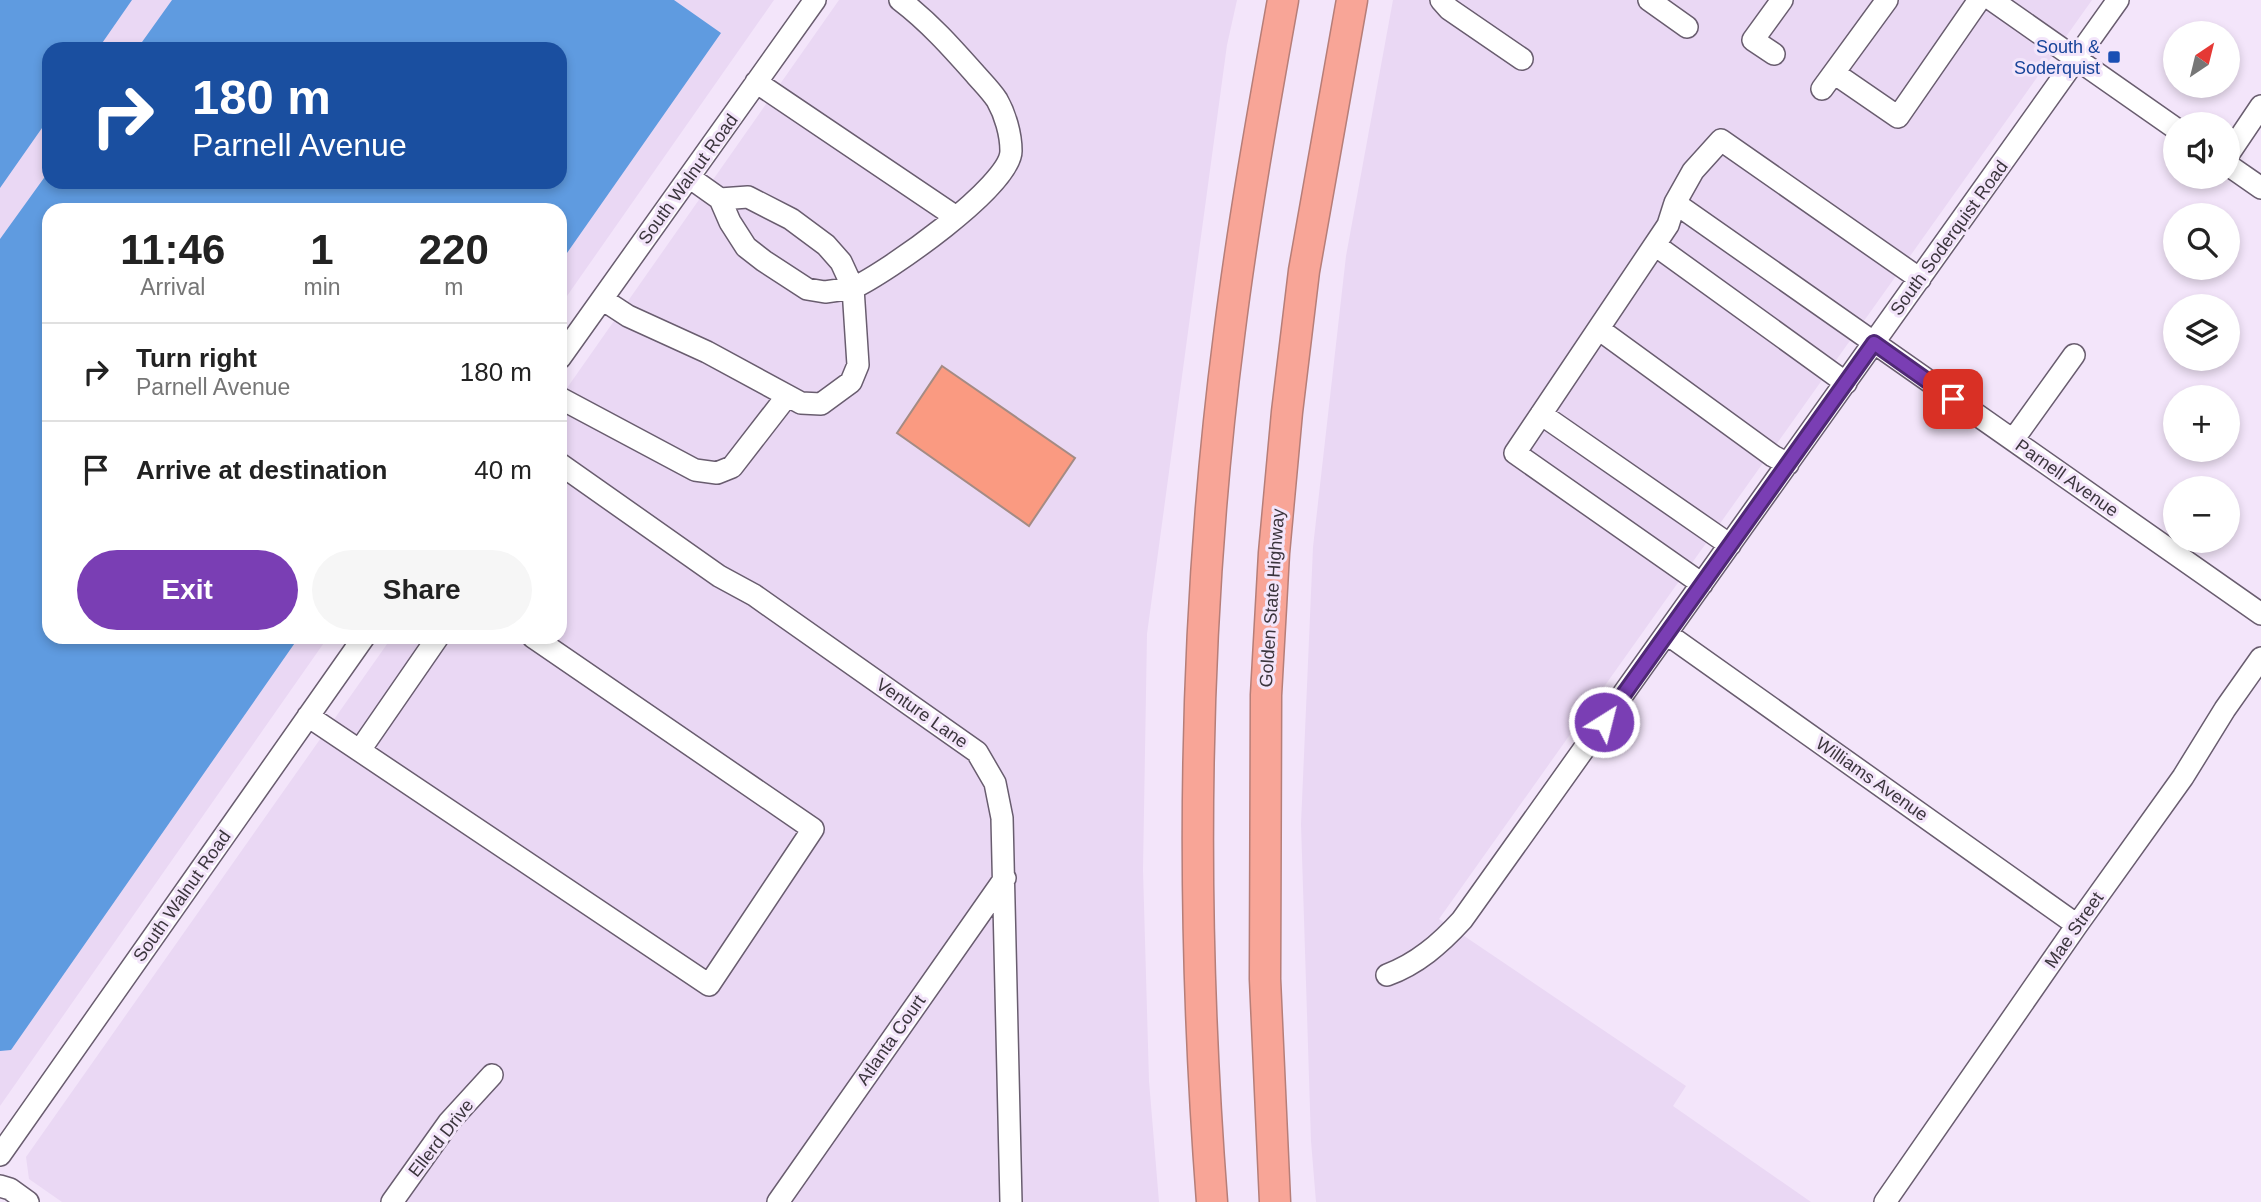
<!DOCTYPE html>
<meta charset="utf-8">
<style>
body{margin:0;font-family:Arial,sans-serif;background:#f6f6f6;color:#222;height:100vh;display:flex;flex-direction:column;font-size:26px;white-space:nowrap}
*{box-sizing:border-box;margin:0}
p{font-size:23px;color:#767676}
.icon{flex:none;width:38px;height:38px;fill:none;stroke:currentColor;stroke-width:2;stroke-linecap:round;stroke-linejoin:round}
.map{position:relative;flex:1;overflow:hidden}
.drawer{position:absolute;left:42px;top:203px;width:525px;height:441px;display:flex;flex-direction:column;background:#fff;border-radius:21px;box-shadow:0 4px 10px #0003}
.drawer>*{flex:none}
.guide{position:absolute;left:42px;top:42px;width:525px;height:147px;border-radius:21px;box-shadow:0 4px 10px #0003;background:#1a4fa0;color:#fff;overflow:hidden}
.needle{width:46px;rotate:35deg}
.buttons{position:absolute;left:2163px;top:21px;display:grid;gap:14px}
.buttons a{display:grid;place-items:center;width:77px;height:77px;border-radius:50%;background:#fff;box-shadow:0 4px 10px #0003;font-size:35px}
.pin{position:absolute;display:grid;place-items:center;width:60px;height:60px;color:#fff;margin:-30px;border-radius:14px;box-shadow:0 4px 10px #0006}
.me{position:absolute;width:77px;margin:-38px;rotate:36deg;stroke-linejoin:round;filter:drop-shadow(0 0 5px #0008)}
.turn{display:flex;align-items:center;gap:24px;height:147px;padding:0 35px;font-size:32px}
.turn .icon{width:91px;height:91px;stroke-width:2.5}
.turn b{display:block;font-size:49px;line-height:60px}
.eta{display:flex;justify-content:space-evenly;align-items:center;height:119px;text-align:center}
.eta b{font-size:42px;font-weight:800;line-height:49px}
.action{display:flex;gap:14px;margin-top:auto;padding:14px 35px}
.action a{flex:1;height:80px;border-radius:42px;background:#7a3eb4;color:#fff;font-size:28px;font-weight:800;line-height:80px;text-align:center}
.action a+a{background:#f6f6f6;color:#222}
ul{padding:0;list-style:none}
li{display:flex;align-items:center;gap:21px;height:98px;padding:0 35px;border-top:2px solid #e0e0e0}
li div{flex:1}
li b{display:block;font-size:26px}
li em{font-style:normal}
.map>svg:first-child{display:block}
.built{fill:#ead8f4;fill-rule:evenodd}
.water{fill:#5f9be0}
.building{fill:#fa9a81;stroke:#a48b84;stroke-width:2}
.lines{fill:none;stroke-linecap:round;stroke-linejoin:round}
.minor-casing{stroke:#695d6f;stroke-width:24}
.highway-casing{stroke:#b67e78;stroke-width:33}
.minor{stroke:#fff;stroke-width:21}
.highway{stroke:#f8a597;stroke-width:30}
.route-casing{stroke:#4f2875;stroke-width:18}
.route{stroke:#7a3eb4;stroke-width:12}
.transit-dot{fill:#1a4fb4;stroke:#f3e5fa;stroke-width:2.5}
.labels{text-anchor:middle;stroke-width:6;stroke-linejoin:round;paint-order:stroke}
.transit-label{font-size:18px;fill:#164399;stroke:#f3e5fa;text-anchor:end}
.street-label{font-size:18px;fill:#3b353d;stroke:#f3e5fa}
</style>
<div class="map">
<svg width="2261" height="1202" viewBox="0 0 2261 1202">
<rect width="100%" height="100%" fill="#f3e5fa"/>
<path class="built" d="M0 0H774L560 306V210H49V637H328L0 1106ZM49 49H560V182H49Z
M839 0H1237L1227 45 1147 634 1143 870 1149 1081 1159 1202H62L29 1179 26 1157 392 637H560V398Z
M1393 0H2092L1439 919 1686 1086 1673 1106 1811 1202H1316L1311 1141 1301 824 1313 547 1346 256Z"/>
<path class="water" d="M0 0H132L98 49H49V118L0 188Z
M172 0H674L721 33 560 263V210H49V637H299L11 1050 0 1051V239L49 171V182H560V49H137Z"/>
<path class="building" d="M942 366 1075 458 1029 526 897 433Z"/>
<g class="lines">
<g class="minor-casing">
<path id="minor" d="M1441 0 1449 9 1522 59
M1649 0 1687 27
M1992 0 2175 128
M1774 54 1753 40 1782 0
M1834 73 1898 117 1979 0
M756 82 956 217
M1822 89 1887 0
M2228 155 2261 106
M2228 165 2261 188
M689 177 720 199 730 222 746 247 764 261 807 289 825 292 853 288 841 262 826 245 791 219 748 197 720 199
M1675 203 1668 225 1515 453 1702 584
M1655 245 1846 383
M1920 279 1721 140 1693 171 1675 203 2261 614
M602 299 628 316 707 352 801 403 821 404 851 382 858 365 853 288C886 273 1011 186 1011 151 1011 134 1005 114 997 100 991 91 983 83 976 75 952 48 929 22 900 0
M1600 330 1773 456 1788 464
M560 358 815 0
M560 398 695 470 717 473 732 467 787 396
M1541 414 1730 545
M2013 440 2074 355
M560 464 719 576 754 595 977 752 995 783 1002 818 1011 1202
M1667 634 2077 925
M308 716 709 985 813 829 533 637
M360 750 438 637
M1387 975C1417 964 1440 944 1462 920L2118 0
M0 1155 364 637
M0 1186 10 1189 28 1202
M392 1202 449 1122 492 1075
M778 1202 1005 878
M1885 1202 2077 925 2183 777 2225 709 2261 658"/>
</g>
<g class="highway-casing">
<path id="highway" d="M1212 1202C1190 914 1192 623 1229 336 1243 223 1263 112 1283 0
M1275 1202 1265 979 1266 695 1274 553 1287 412 1304 271 1352 0"/>
</g>
<use href="#minor" class="minor"/>
<use href="#highway" class="highway"/>
</g>
<g class="lines">
<g class="route-casing">
<path id="route" d="M1604 722 1874 343 1953 399"/>
</g>
<use href="#route" class="route"/>
</g>
<rect class="transit-dot" x="2107" y="50" width="14" height="14" rx="3.5"/>
<g class="labels">
<g class="transit-label">
<text x="2100" y="53">South &amp;<tspan x="2100" dy="21">Soderquist</tspan></text>
</g>
<g class="street-label">
<text transform="translate(688 179) rotate(-54)" y="6">South Walnut Road</text>
<text transform="translate(1949 238) rotate(-54)" y="6">South Soderquist Road</text>
<text transform="translate(2067 478) rotate(35)" y="6">Parnell Avenue</text>
<text transform="translate(1272 598) rotate(-86)" y="6">Golden State Highway</text>
<text transform="translate(922 713) rotate(35)" y="6">Venture Lane</text>
<text transform="translate(1872 779) rotate(35)" y="6">Williams Avenue</text>
<text transform="translate(182 896) rotate(-55)" y="6">South Walnut Road</text>
<text transform="translate(2074 930) rotate(-55)" y="6">Mae Street</text>
<text transform="translate(891 1040) rotate(-55)" y="6">Atlanta Court</text>
<text transform="translate(441 1138) rotate(-52)" y="6">Ellerd Drive</text>
</g>
</g>
</svg>
<div class="buttons">
<a><svg class="needle" viewBox="-14 -14 28 28"><path d="M0-13l5 13h-10z" fill="#e53935"/><path d="M0 13l5-13h-10z" fill="#767676"/></svg></a>
<a><svg class="icon" aria-label="sound" viewBox="0 0 24 24"><path d="M4 9h4l5-4v14l-5-4H4zM17 9q2 3 0 6"/></svg></a>
<a><svg class="icon" aria-label="search" viewBox="0 0 24 24"><circle cx="10" cy="10" r="6"/><path d="M15 15l6 6"/></svg></a>
<a><svg class="icon" aria-label="layers" viewBox="0 0 24 24"><path d="M12 4l9 5-9 5-9-5zM3 14l9 5 9-5"/></svg></a>
<a>+</a>
<a>−</a>
</div>
<div class="pin" style="left:1953px;top:399px;background:#d93025"><svg class="icon" aria-label="arrive" viewBox="0 0 24 24"><path d="M6 21V4h12l-3 4 3 4H6"/></svg></div>
<svg class="me" style="left:1604px;top:722px" viewBox="-20 -20 40 40"><circle r="17" fill="#7a3eb4" stroke="#fff" stroke-width="3"/><path d="M0-11L8 9 0 5-8 9z" fill="#fff"/></svg>
<div class="guide">
<div class="turn"><svg class="icon" aria-label="right" viewBox="0 0 24 24"><path d="M7 20v-9h11M14 6l5 5-5 5"/></svg><div><b>180 m</b>Parnell Avenue</div></div>
</div>
<section class="drawer">
<div class="eta">
<div><b>11:46</b><p>Arrival</p></div>
<div><b>1</b><p>min</p></div>
<div><b>220</b><p>m</p></div>
</div>
<ul>
<li><svg class="icon" aria-label="right" viewBox="0 0 24 24"><path d="M7 20v-9h11M14 6l5 5-5 5"/></svg><div><b>Turn right</b><p>Parnell Avenue</p></div><em>180 m</em></li>
<li><svg class="icon" aria-label="arrive" viewBox="0 0 24 24"><path d="M6 21V4h12l-3 4 3 4H6"/></svg><div><b>Arrive at destination</b></div><em>40 m</em></li>
</ul>
<div class="action"><a>Exit</a><a>Share</a></div>
</section>
</div>
